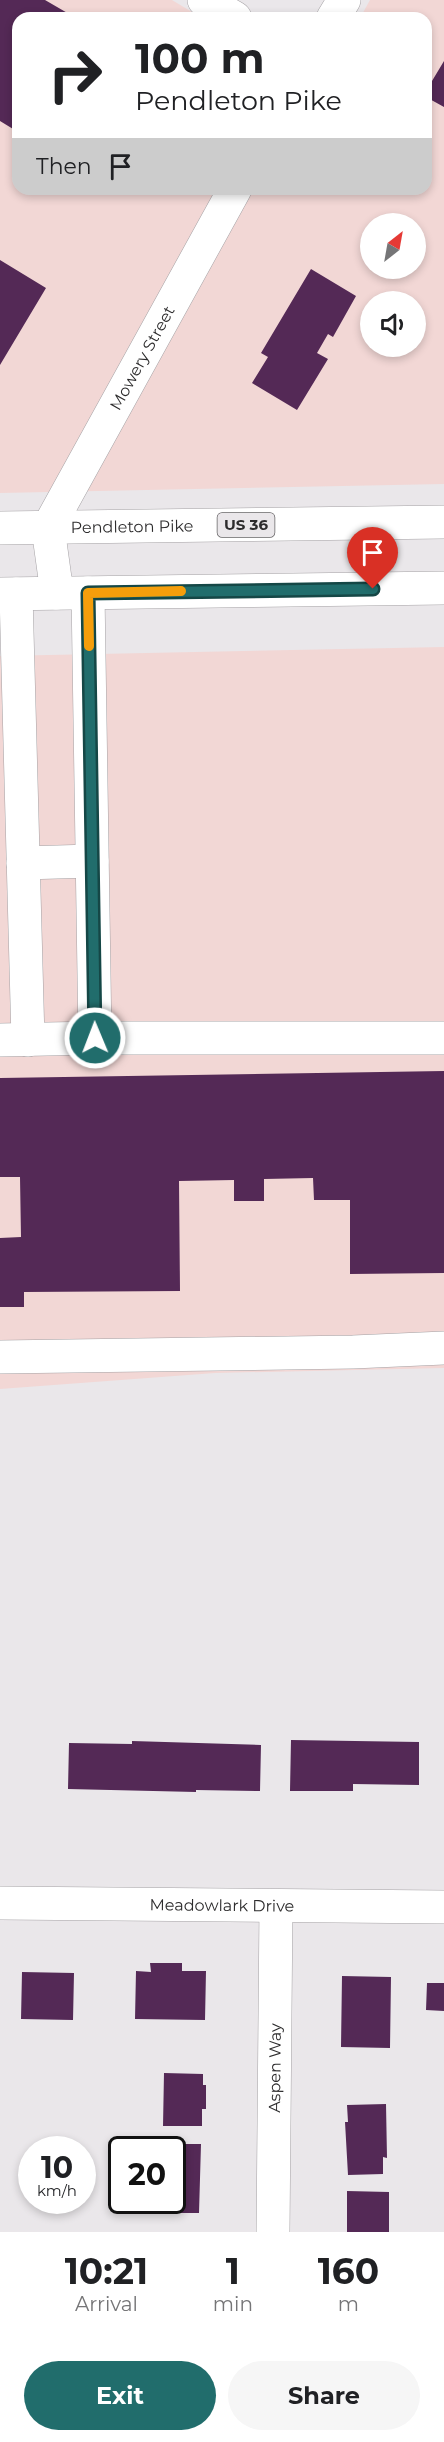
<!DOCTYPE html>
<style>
body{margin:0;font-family:Montserrat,sans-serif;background:#f6f6f6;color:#202124;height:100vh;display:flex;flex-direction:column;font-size:22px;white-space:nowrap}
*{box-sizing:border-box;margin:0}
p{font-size:20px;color:#757577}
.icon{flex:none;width:33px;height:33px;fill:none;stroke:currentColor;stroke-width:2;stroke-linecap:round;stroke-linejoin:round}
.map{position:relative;height:2232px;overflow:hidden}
.details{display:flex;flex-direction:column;background:#fff;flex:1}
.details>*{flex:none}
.guide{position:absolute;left:12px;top:12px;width:420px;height:183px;border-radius:18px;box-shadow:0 3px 9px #0003;background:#fff;color:#202124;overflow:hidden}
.needle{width:39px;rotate:31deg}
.tools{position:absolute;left:360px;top:213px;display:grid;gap:12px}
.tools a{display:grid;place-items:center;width:66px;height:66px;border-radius:50%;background:#fff;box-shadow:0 3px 9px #0003;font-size:30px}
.speed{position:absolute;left:18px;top:2136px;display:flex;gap:12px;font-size:30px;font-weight:700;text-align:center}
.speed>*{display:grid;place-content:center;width:78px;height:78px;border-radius:50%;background:#fff;box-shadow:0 3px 9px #0003;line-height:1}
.speed small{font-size:15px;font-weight:400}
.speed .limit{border:3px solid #111;border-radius:9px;background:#fff;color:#111}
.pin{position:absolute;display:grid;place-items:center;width:51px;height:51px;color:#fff;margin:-62px -26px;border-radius:50% 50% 50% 0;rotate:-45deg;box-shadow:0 0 6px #0007}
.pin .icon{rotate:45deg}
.me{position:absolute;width:66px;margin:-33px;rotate:359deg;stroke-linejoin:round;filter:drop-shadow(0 0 4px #0008)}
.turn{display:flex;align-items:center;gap:21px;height:126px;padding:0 24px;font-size:27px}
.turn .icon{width:78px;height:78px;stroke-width:2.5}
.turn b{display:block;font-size:42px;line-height:51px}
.then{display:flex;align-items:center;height:57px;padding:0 24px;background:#0003;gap:12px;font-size:22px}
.eta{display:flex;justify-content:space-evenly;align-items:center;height:102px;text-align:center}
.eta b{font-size:36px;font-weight:700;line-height:42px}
.button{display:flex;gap:12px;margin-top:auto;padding:12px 24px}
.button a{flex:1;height:69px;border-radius:36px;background:#216d6c;color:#fff;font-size:24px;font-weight:700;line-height:69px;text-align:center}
.button a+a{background:#f6f6f6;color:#202124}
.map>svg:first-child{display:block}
.commercial{fill:#f2d7d5;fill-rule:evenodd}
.building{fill:#542956}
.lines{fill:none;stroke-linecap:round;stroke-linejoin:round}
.minor-casing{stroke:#a5a2a5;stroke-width:34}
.major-casing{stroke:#a5a2a5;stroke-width:34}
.minor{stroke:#fff;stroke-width:33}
.major{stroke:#fff;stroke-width:33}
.route-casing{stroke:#154746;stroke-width:15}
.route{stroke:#216d6c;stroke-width:10}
.slow{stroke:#f59e0b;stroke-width:10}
.labels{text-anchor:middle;stroke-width:6;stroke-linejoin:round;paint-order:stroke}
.shield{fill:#eae7ea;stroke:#666466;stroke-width:1.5}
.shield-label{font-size:15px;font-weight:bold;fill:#2d2c2d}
.street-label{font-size:16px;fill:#2d2c2d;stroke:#eae7ea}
</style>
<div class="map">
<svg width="444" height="2232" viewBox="0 0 444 2232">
<rect width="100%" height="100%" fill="#eae7ea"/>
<path class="commercial" d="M0 0H172L202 18H18V189H426V18H360L370 0H444V484L0 493ZM370 224H416V268H370ZM370 302H416V346H370Z
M444 647V1368L215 1373 0 1389V656Z"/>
<path class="building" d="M0 0H45L76 18H18V132L0 121Z
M444 61V107L426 97V91Z
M0 260 46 288 0 365Z
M311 269 356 296 333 337 328 334 317 353 328 359 297 410 252 383 268 357 261 353Z
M444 1071V1273L350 1274V1200H314L313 1178 264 1179V1201H234V1180L179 1181 180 1291 24 1292V1307H0V1238L21 1237 20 1177H0V1078Z
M291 1740 419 1742V1785L353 1784V1791H290Z
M132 1741 261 1745 260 1791 196 1790V1792L68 1789 69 1743 132 1744Z
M150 1963H182V1971H206L205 2020 135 2019 136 1971 151 1972Z
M22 1972 74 1973 73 2020 21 2019Z
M342 1976 391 1977 390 2048 341 2047Z
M427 1983H444V2011L426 2010Z
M164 2073 203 2074V2085H206V2109H202V2126H163Z
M386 2104 387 2158 383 2157V2174L348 2175 345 2122H348L347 2105Z
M154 2144H201L199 2213H154V2200H172V2150H154Z
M347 2191 389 2192V2232H347Z"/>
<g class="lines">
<g class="minor-casing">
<g id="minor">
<path d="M204 0 235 18"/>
<path d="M333 18 344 0"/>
<path id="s1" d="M57 593 48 528 235 189"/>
<path d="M16 594 28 1040"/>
<path d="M23 863 92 861"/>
<path d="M95 1038H444"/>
<path d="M0 1040 95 1038 88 593"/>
<path d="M0 1357 353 1352 444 1348"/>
<path id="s2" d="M0 1903 444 1907"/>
<path id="s3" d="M273 2232 276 1906"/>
</g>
</g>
<g class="major-casing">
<g id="major">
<path id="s4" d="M0 528 444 522"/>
<path d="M0 594 444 588"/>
</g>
</g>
<use href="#minor" class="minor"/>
<use href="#major" class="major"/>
</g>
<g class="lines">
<g class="route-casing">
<path id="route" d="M95 1038 88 593 373 589"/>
</g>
<use href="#route" class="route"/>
<path class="slow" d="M89 646 88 593 181 591"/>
</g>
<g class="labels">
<rect class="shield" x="217.5" y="513" width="57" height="24" rx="4.5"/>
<g class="shield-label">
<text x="246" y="530">US 36</text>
</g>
<g class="street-label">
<text dy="6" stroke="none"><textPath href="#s1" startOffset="260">Mowery Street</textPath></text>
<text dy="6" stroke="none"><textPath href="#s4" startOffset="132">Pendleton Pike</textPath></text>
<text dy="6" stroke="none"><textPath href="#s2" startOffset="222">Meadowlark Drive</textPath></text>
<text dy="6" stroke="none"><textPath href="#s3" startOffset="164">Aspen Way</textPath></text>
</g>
</g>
</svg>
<div class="tools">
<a><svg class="needle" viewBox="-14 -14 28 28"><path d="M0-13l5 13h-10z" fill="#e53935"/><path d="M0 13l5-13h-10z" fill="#757577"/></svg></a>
<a><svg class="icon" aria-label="sound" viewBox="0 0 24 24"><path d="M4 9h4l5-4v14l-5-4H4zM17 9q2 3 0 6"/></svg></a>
</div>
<div class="speed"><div>10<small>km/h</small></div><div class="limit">20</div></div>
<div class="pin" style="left:373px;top:589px;background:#d93025"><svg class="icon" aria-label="arrive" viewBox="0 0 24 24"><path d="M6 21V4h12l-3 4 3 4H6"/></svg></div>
<svg class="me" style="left:95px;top:1038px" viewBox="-20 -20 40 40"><circle r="17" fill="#216d6c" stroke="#fff" stroke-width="3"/><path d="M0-11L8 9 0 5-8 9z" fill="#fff"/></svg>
<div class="guide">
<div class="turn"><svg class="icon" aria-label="right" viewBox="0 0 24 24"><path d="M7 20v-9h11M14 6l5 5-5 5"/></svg><div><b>100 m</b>Pendleton Pike</div></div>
<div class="then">Then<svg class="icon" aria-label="arrive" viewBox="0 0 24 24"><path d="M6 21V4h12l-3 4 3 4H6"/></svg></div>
</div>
</div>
<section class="details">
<div class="eta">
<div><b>10:21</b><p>Arrival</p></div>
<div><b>1</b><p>min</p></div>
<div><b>160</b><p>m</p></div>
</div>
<div class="button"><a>Exit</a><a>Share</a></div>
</section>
